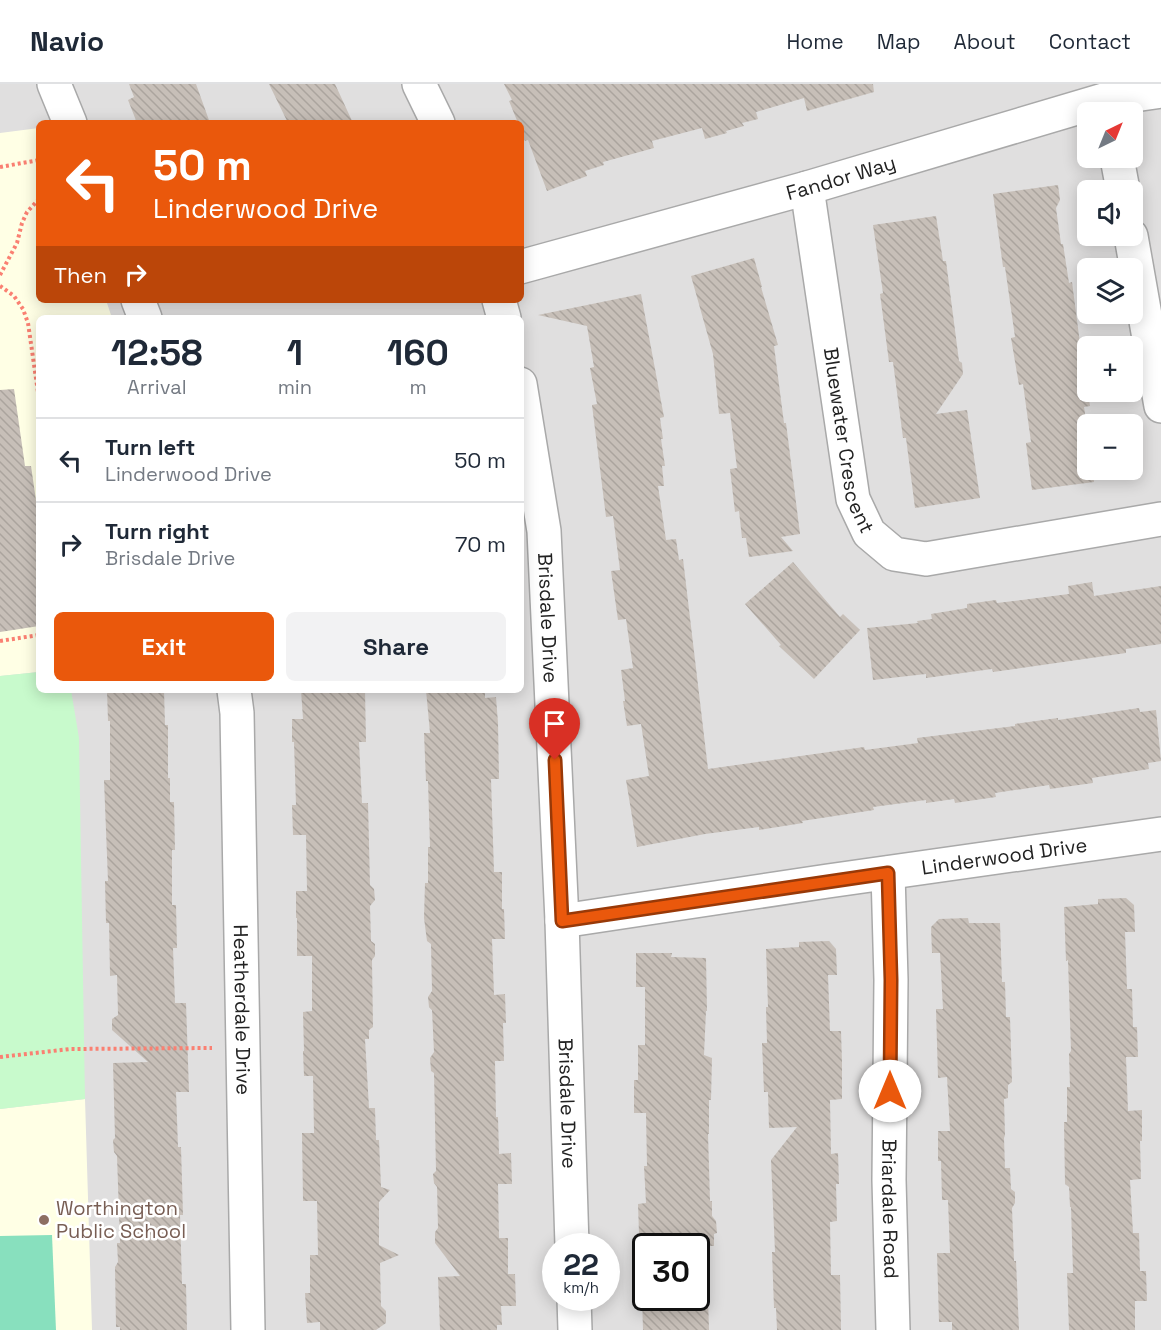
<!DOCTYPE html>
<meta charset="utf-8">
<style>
body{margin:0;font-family:"Space Grotesk",sans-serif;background:#f2f2f3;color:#1f2937;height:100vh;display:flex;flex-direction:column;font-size:22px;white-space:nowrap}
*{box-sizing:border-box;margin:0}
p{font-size:20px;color:#747a83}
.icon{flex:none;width:33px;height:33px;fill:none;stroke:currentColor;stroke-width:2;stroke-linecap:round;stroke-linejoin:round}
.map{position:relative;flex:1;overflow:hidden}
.sheet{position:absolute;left:36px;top:231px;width:488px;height:378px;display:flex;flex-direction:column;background:#fff;border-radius:9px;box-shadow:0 3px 15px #0003}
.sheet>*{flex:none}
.top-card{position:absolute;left:36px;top:36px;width:488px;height:183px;border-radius:9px;box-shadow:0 3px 15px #0003;background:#ea580c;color:#fff;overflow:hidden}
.needle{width:39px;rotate:43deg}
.fabs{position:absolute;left:1077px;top:18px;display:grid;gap:12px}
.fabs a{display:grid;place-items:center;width:66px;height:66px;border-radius:9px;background:#fff;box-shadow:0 3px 15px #0003;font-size:30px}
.speed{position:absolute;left:542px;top:1149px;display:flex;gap:12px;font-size:30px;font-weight:700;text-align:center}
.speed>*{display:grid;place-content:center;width:78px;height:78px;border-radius:50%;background:#fff;box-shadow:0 3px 15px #0003;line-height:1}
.speed small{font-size:15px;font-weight:400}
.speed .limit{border:3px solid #111;border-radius:9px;background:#fff;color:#111}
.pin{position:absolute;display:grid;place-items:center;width:51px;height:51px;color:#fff;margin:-62px -26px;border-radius:50% 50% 50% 0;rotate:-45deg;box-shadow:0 0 6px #0007}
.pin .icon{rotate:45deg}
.me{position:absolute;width:66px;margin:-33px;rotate:0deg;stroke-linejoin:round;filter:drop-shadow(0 0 4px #0008)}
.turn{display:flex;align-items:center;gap:21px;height:126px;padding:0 18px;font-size:27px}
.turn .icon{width:78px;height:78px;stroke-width:2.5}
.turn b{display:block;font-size:42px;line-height:51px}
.then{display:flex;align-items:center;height:57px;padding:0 18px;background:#0003;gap:12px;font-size:22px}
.eta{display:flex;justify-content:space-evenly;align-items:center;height:102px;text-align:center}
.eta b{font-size:36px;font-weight:800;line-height:42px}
.action{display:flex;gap:12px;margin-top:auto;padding:12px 18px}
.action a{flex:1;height:69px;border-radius:9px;background:#ea580c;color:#fff;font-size:24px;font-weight:800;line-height:69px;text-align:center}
.action a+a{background:#f2f2f3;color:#1f2937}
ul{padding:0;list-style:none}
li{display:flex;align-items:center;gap:18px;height:84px;padding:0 18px;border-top:2px solid #e0e1e3}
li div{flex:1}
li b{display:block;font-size:22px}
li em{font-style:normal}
header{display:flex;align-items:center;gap:36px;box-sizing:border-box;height:84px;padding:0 30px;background:#fff;border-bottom:2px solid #e0e1e3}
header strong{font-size:28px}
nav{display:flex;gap:33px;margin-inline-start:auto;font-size:21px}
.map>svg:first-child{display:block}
.residential{fill:#e0dfdf;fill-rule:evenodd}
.education{fill:#ffffe5}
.park{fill:#c8facc}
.pitch{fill:#88e0be}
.building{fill:url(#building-back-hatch)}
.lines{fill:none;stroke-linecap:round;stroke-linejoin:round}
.minor-casing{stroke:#a9a9a9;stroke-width:36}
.tertiary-casing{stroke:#a9a9a9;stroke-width:36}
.path{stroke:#fa8072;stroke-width:4;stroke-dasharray:3 3;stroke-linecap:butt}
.minor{stroke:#fff;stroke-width:33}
.tertiary{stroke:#fff;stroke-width:33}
.route-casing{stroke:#983908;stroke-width:15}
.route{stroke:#ea580c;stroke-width:10}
.education-dot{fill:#8d6e63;stroke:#fff;stroke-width:2}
.labels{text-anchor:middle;stroke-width:5;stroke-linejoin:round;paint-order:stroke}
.street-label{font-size:20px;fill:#222;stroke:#fff}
.education-label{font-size:20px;fill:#785e54;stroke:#fff;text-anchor:start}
</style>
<header>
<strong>Navio</strong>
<nav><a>Home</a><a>Map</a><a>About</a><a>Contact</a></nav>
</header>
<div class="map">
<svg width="1161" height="1246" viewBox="0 0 1161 1246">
<defs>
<pattern id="building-back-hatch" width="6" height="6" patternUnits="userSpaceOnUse" patternTransform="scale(1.5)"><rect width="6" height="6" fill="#c7bfb8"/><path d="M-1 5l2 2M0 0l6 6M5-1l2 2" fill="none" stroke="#aba49e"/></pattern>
</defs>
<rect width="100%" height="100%" fill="#f2efe9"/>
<path class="residential" d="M0 0H1161V1246H0ZM1088 28H1132V74H1088ZM39 39H520V216H39ZM1088 106H1132V152H1088ZM1088 184H1132V230H1088ZM39 234H520V606H39ZM1088 262H1132V308H1088ZM1088 340H1132V386H1088ZM555 1162H606V1214H555ZM645 1162H696V1214H645Z"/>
<path class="education" d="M39 44V216H106L112 234H39V588L0 592V49Z
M85 1015 92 1246H0V1025Z"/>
<path class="park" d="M39 588V606H71L79 654 85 1015 0 1025V592Z"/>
<path class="pitch" d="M52 1151 56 1246H0V1152Z"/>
<path class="building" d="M129 0H196L210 39H137L128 16 134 13Z
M269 0H335L353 39H288Z
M504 0H873L874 8 807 27 804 14 756 28 758 35 742 39 744 42 726 47 727 49 705 55 702 44 652 57 654 64 603 78 604 81 585 87 587 92 547 107 528 56 525 57 520 46V39H518L509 17 512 16Z
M1058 101 1060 116 1056 124 1061 160H1063L1069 199 1072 198 1081 267 1088 266V308L1090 322 1084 323 1088 349V386H1093L1094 398 1032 406 1026 359 1031 358 1023 300 1019 301 1011 254 1015 253 1005 183H1003L993 110Z
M936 132 943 177H946L959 277 962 279 963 290 936 330 967 326 980 414 915 424 906 354H903L893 278H889L880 210 883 209 873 141Z
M754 174 762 203H761L778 261 774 262 784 339H786L800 450 781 453 793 467 749 473 746 454H742L739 427 735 428 730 385 737 384 730 329 719 330 713 270 691 192Z
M641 210 664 333 660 334 663 355H661L665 382H662L664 402H658L666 456 676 455 679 476 683 475 708 685 864 663 865 666 918 659 917 654 1015 642V640L1058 634V636L1139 624 1140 628 1156 626 1161 677 1148 679 1149 685 1092 694 1093 699 1050 705 1049 701 995 709 996 713 955 719 954 715 926 719V716L873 723 874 726 802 737 803 739 759 746V743L705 750 637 763 626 696 649 692 641 640 627 642 623 617H625L621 586 633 584 626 535 618 536 611 487 620 486 613 432 606 433 592 321 597 320 590 284 594 283 587 242 538 231Z
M14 305 25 382H31L39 437V542L0 548V306Z
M793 478 840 533 843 530 860 546 814 595 779 562 781 561 745 520Z
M1092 498 1094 512 1161 502V560L1126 565V569L993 588 992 585 926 594V590L873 596 867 544 918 539 917 537 932 535 931 530 967 524V520L996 516 997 519 1069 510 1068 502Z
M107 606H164L165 641H168V694H170V718H174L175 766H172V821H176L177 864H173L175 919H186L188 978 189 1008H176L178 1063H181L183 1131H180L182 1200H186L187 1246H120V1243H116L115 1183 118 1178 117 1159H120L117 1072 114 1068 113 1056 115 1054 113 979 148 978 112 946V935L118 931 117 891 110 892 109 839H106L105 797H108L104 696H110V637H108Z
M301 606H365L366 658H359L362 719H368L370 801 374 805 375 816 370 822 371 857 375 860V872L372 876 373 943 369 946V955H365L369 1024H375L376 1056H379L381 1103 390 1106 379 1118V1161L399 1171 380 1179 381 1222 386 1227V1239L376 1246H320V1238L307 1239 305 1209H310V1171H318L317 1117H303L302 1049H314L313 992H304L303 967H304L303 928 312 927V872H297V834H296V807H307L306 751H293L292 721H296L294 658H292V635H303Z
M426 606H485V614L496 613 498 639 499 695H491L494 788H502V825H504L505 855H492L494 911 505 910 506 939H503L504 977H495L496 1033H498L499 1070 511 1069 512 1100H498L499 1154H508V1190H515L516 1222H501L502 1241H497V1246H440L438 1193 460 1192 435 1159V1148L438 1144 437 1103 434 1099 433 1090 436 1087 434 989 431 987 430 974 434 968 432 926 429 923 428 913 432 907 431 860 427 857 424 834 425 799H428V763H430L428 697H426L424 649H430Z
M1126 814 1134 821 1135 848H1125L1127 905H1132L1133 943H1137L1138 973H1126L1128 1027 1142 1026V1057H1140L1141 1095 1130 1096 1133 1149H1139L1140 1187H1146L1147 1217H1135V1246H1069L1067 1189H1073L1071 1123H1070L1069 1103 1065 1100 1064 1038H1067V1003H1070L1069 970 1071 967 1068 876 1066 877 1064 823 1098 820V815Z
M968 834 969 839H1000L1002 898H1005L1006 933H1010L1012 998 1008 1001V1014L1004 1015 1005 1051 1004 1054 1005 1084H1010L1011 1105 1015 1108V1119L1012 1124 1014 1177H1016L1019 1246H952V1238H939L937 1169H950L948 1116H942L941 1077H938V1047H950L947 993 938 994 936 925H943L940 869H932L931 843 939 835Z
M829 857 836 865 837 891H828L830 947H841L842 978V1015L830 1016 831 1070 838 1069 839 1100H836L837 1137 830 1138 831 1191H840L841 1246H777L776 1224H774L772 1168H775L771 1076 797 1043 769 1044 768 1008H764L762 959H767L766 923H768L766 865 799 863V858Z
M636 869H672L671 873 706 874 707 927H706L704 971 712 974 711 1016H709V1050H708L710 1117H712V1132L716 1137 717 1149 714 1150V1162H652L651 1149 639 1150 638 1120 646 1119 644 1082H647L646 1029H634V996H638V961H645V903H636Z
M642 1214H708L709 1246H643Z"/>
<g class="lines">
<g class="minor-casing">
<g id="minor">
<path d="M54 0 70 39"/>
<path d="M1117 74 1123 106"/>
<path id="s1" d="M807 104 853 415 869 449 894 470 926 475 1161 435"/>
<path d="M1131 152 1161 322"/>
<path id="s2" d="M520 183 807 104 1107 15 1161 7"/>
<path d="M138 216 145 234"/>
<path id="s3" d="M234 606 237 629 248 1246"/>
<path id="s4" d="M888 789 891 896 889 1096 893 1246"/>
<path id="s5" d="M562 837 828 797 1161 750"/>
</g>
</g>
<g class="tertiary-casing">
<g id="tertiary">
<path d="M419 0 438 39"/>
<path d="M499 216 504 234"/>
<path id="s6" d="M520 300 544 447 562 837 572 1162"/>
<path d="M574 1214 575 1246"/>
</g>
</g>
<path class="path" d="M0 83 39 76
M0 191 17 159 22 139 27 128 39 115
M0 202 14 212 23 225 28 239 39 315
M0 557 39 551
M0 973 70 965 212 964"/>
<use href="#minor" class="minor"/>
<use href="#tertiary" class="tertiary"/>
</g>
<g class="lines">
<g class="route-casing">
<path id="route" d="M555 676 562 837 888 789 891 896 890 1007"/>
</g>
<use href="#route" class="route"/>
</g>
<circle class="education-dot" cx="44" cy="1136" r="6"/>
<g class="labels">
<g class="street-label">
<text dy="7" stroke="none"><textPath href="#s2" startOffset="333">Fandor Way</textPath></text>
<text dy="7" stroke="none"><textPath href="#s1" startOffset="256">Bluewater Crescent</textPath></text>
<text dy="7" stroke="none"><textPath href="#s6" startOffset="236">Brisdale Drive</textPath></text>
<text dy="7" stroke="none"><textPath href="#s5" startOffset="447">Linderwood Drive</textPath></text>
<text dy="7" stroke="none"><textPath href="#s3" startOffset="320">Heatherdale Drive</textPath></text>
<text dy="7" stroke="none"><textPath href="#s6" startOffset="722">Brisdale Drive</textPath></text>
<text dy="7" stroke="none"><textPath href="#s4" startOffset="336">Briardale Road</textPath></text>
</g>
<g class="education-label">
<text x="56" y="1131">Worthington<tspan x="56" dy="23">Public School</tspan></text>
</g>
</g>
</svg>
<div class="fabs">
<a><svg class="needle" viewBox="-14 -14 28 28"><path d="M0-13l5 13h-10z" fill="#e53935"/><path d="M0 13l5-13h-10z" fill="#747a83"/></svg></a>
<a><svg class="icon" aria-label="sound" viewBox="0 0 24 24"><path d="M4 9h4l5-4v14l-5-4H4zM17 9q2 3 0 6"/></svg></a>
<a><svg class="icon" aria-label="layers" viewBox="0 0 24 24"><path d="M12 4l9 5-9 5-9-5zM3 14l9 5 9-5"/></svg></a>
<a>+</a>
<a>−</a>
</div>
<div class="speed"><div>22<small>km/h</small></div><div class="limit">30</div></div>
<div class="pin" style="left:555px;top:676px;background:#d93025"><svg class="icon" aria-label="arrive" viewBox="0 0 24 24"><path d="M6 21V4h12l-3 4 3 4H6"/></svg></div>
<svg class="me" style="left:890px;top:1007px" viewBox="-20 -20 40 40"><circle r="19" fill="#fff"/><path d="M0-13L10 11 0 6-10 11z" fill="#ea580c"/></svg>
<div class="top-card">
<div class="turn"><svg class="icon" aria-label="left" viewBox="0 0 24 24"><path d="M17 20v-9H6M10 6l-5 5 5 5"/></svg><div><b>50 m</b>Linderwood Drive</div></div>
<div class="then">Then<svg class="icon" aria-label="right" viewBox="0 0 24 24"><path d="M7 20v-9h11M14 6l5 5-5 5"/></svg></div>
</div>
<section class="sheet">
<div class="eta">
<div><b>12:58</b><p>Arrival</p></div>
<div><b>1</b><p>min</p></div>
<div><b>160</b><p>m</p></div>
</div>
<ul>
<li><svg class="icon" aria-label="left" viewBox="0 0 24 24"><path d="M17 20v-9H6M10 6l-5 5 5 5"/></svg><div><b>Turn left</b><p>Linderwood Drive</p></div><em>50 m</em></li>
<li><svg class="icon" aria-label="right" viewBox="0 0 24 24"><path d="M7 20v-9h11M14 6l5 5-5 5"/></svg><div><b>Turn right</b><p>Brisdale Drive</p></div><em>70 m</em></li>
</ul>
<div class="action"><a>Exit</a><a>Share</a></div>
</section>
</div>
